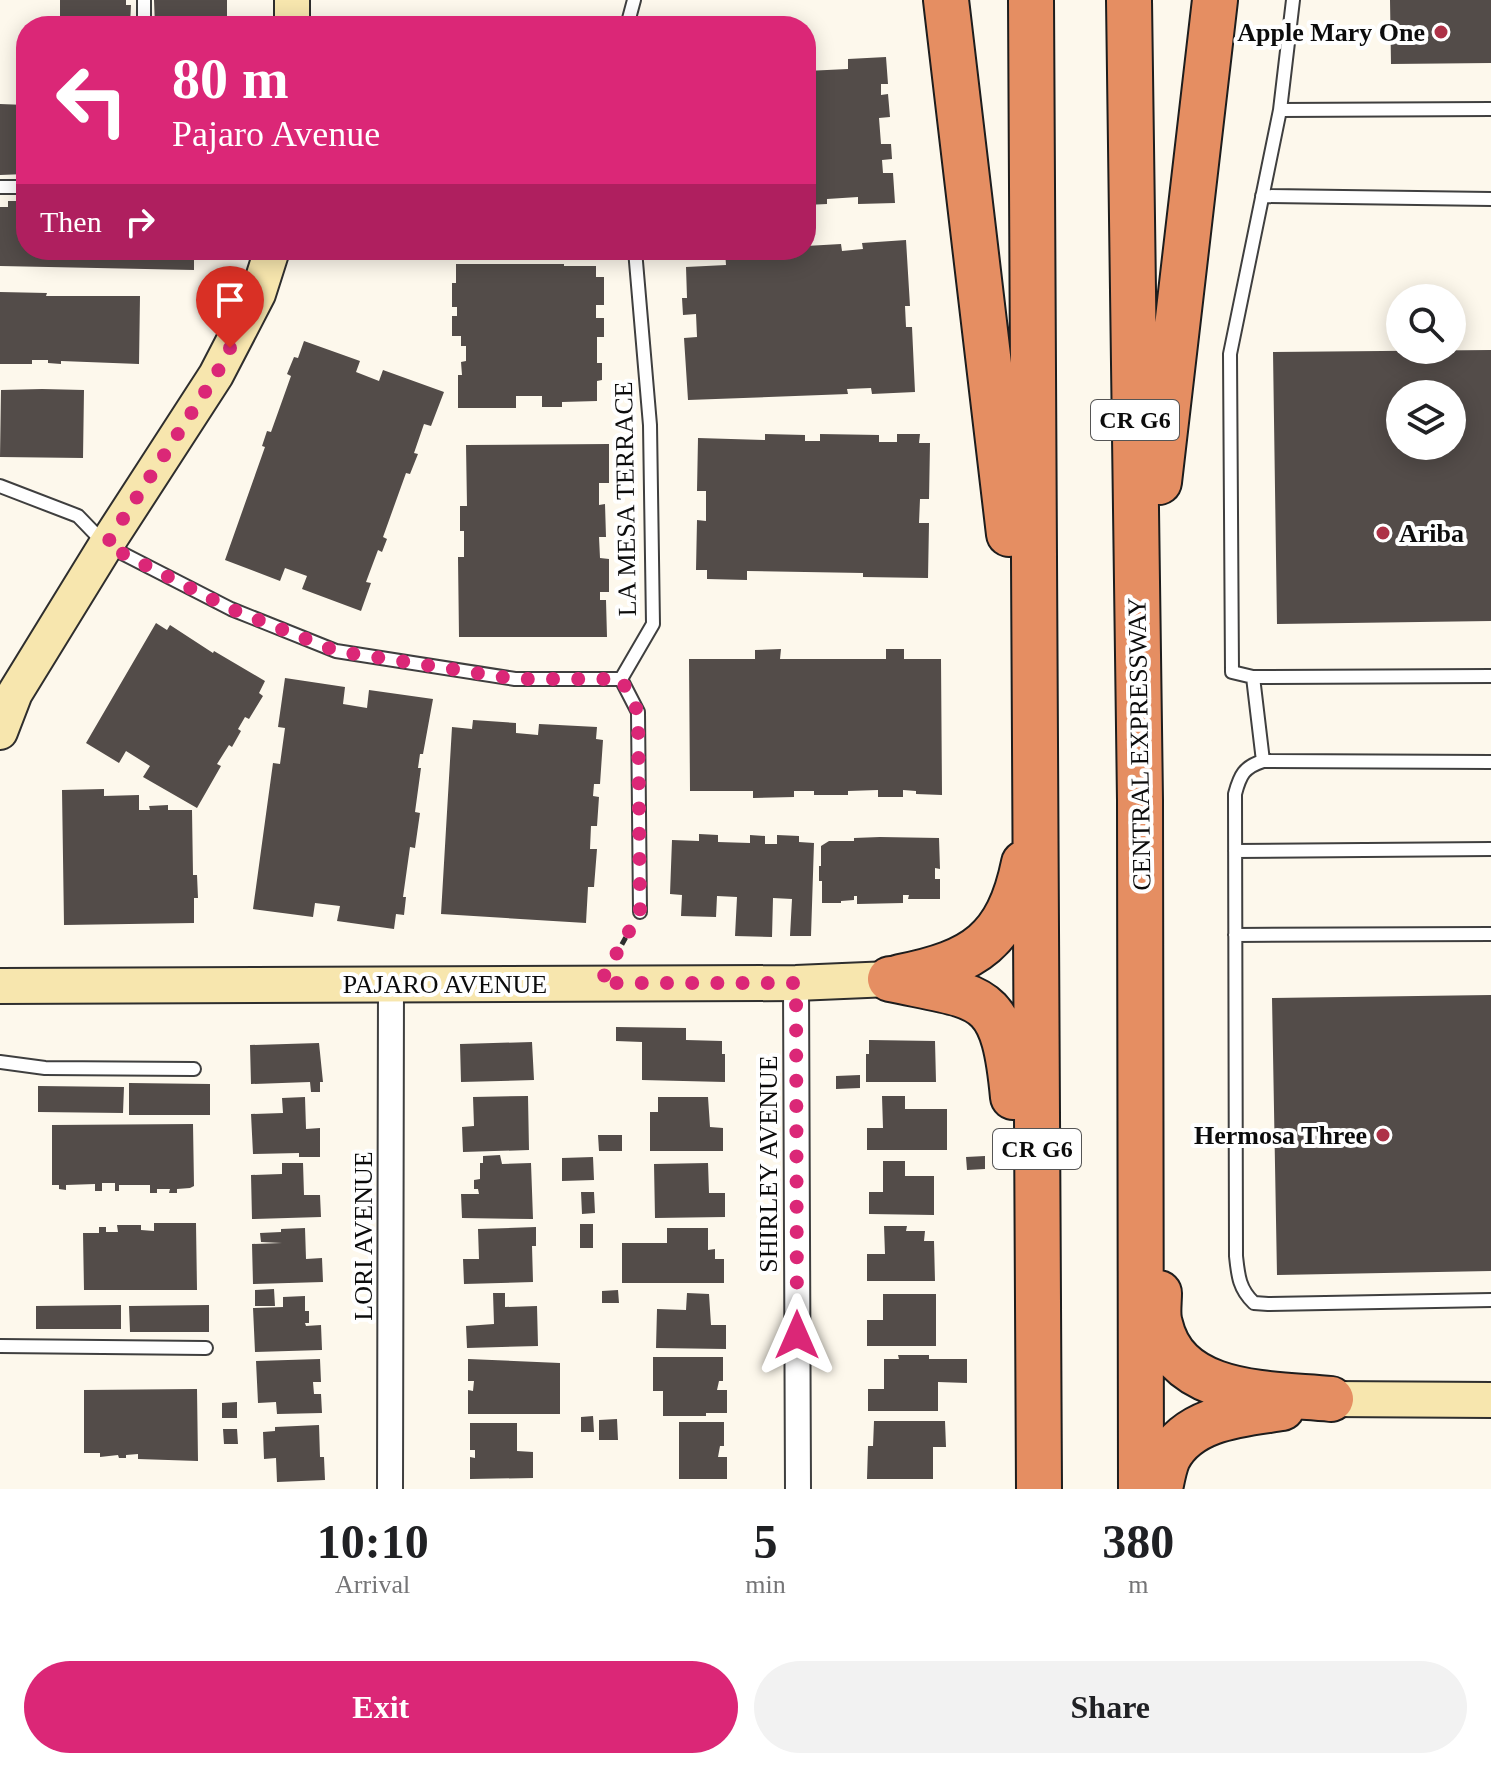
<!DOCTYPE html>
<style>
body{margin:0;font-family:"Times New Roman",serif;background:#f2f2f2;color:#202124;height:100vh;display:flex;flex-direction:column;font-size:30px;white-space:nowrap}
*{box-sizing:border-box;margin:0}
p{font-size:26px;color:#757577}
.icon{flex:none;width:44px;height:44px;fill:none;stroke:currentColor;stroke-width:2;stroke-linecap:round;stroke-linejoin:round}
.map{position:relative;height:1489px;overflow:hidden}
.side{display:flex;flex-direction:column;background:#fff;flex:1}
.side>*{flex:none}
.banner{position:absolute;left:16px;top:16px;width:800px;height:244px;border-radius:32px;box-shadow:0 4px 20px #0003;background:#db2777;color:#fff;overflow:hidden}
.buttons{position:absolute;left:1386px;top:284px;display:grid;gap:16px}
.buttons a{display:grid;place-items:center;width:80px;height:80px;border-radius:50%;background:#fff;box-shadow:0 4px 20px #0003;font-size:40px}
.pin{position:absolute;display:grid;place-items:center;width:68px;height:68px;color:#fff;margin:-82px -34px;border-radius:50% 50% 50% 0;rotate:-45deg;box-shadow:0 0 8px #0007}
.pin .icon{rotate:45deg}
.me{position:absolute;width:88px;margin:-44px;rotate:0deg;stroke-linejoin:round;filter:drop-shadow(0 0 6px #0008)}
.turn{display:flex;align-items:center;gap:28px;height:168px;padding:0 24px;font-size:36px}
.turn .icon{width:104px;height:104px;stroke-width:2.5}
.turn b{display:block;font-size:56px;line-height:68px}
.then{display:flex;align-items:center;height:76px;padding:0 24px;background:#0003;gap:16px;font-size:30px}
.eta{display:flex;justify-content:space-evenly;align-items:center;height:136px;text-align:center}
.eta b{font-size:48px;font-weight:700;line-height:56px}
.primary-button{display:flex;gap:16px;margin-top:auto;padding:16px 24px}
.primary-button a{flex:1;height:92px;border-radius:48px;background:#db2777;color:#fff;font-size:32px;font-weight:700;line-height:92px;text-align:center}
.primary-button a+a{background:#f2f2f2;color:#202124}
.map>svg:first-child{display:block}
.building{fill:#534c49;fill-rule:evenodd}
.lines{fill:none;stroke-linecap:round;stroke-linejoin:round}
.lane-casing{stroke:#3f3f3f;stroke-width:16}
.street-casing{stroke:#3f3f3f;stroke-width:28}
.secondary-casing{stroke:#2e2e2e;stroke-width:38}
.highway-casing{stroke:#1d1d1d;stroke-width:48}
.path{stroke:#2e2e2e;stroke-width:5;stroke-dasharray:8 4;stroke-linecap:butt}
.lane{stroke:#fff;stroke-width:12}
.street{stroke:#fff;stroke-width:24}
.secondary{stroke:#f7e6ae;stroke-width:34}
.highway{stroke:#e58e62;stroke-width:44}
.route{stroke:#db2777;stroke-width:14;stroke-dasharray:0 25.2}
.poi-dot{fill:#ad3247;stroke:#fff;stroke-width:3}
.labels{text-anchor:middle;stroke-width:8;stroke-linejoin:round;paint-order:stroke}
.shield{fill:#fff;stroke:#555;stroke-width:2}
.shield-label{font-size:24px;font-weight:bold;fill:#0c0c0c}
.poi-label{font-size:26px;font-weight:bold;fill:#0c0c0c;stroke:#fff;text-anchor:end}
.street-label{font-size:26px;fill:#0c0c0c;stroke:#fff}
</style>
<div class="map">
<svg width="1491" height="1489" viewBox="0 0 1491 1489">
<rect width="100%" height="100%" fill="#fdf8ec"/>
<path class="building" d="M60 0H126V5H131L130 26H60Z
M154 0H227V26H155Z
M1390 0H1491V63L1391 64Z
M18 42H26V84H19Z
M886 57 888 84H881V95L888 94 890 117 879 118 881 144H891L892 159 882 160 883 173H893L895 203 858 204V197L827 199V204L806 205V71L848 69V59Z
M0 104 26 105V174L0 175Z
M8 201H26V250H194V270L0 266V207H8Z
M906 240 910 306H905L906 327H912L915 392 872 394 871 388 847 389 848 394 688 400 684 338 697 337 696 314 683 315 682 298H687L686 267 726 265 725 251 756 250V255L785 254V250H806V246L841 244 842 251 863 249 862 243Z
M456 264H564V266H596V277H604V305H596V318H604V337H597V363H602V380L597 381V401L562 402V407H542V396H516V408H458V375H462L461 362 466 361V346H461V336H452V316H457V307H452V283H456Z
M0 292 47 293 46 296H140L139 364 61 361V364L48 363V360H32V364H0Z
M304 341 360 361 356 372 379 381 383 370 444 392 431 426 424 424 414 453 418 454 410 474 406 473 383 537 387 539 382 552 378 550 366 582 371 583 361 611 302 589 307 576 285 568 280 581 225 560 265 447 262 446 267 431 271 432 291 376 287 374 294 357 298 358Z
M1491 350V621L1277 624 1273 352ZM1400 394H1452V446H1400Z
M42 389 84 390 83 458 0 457 1 390Z
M765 434 805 435V441H820V434L879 435V442H897V434H920L919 443H930L929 499H920L919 523H929L928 578 863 577V573L747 571V580L707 579V570H696L697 520 706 521V491H697L698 438 765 440Z
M609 444V483H599V505L605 504 606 537H599L600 558 609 559V592H600V600H606L607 637H459L458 557H464V531H460V506H467L466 445Z
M156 623 167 630 170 625 213 653 214 651 265 681 259 693 263 696 249 719 245 717 238 729 241 731 232 747 229 745 217 764 221 766 197 808 143 777 150 766 126 751 119 763 86 743Z
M781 649 780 659H886V649H904V659H941L942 795 916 794V791L903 790V797H878V790L848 791V795H814V791H794V797L753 798V791H690L689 659H755V650Z
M285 678 345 687 343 704 367 708 369 690 433 699 423 754H420L418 768H421L415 812 420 813 415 848 410 847 403 897H406L404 915 396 914 394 929 337 921 340 906 315 903 313 917 253 909 273 763 280 764 285 728 278 727Z
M473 720 516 723V733L538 735 539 724 597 727 596 739 603 740 600 784H594L593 796 599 797 597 826H591L590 849H597L594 887H588L586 923 441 914 452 727 472 729Z
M104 789V796L139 795V810H150L149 806 168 805V810H192L193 875H197L198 898H194V923L64 925 62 790Z
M699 834 718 835V842L750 843V835L765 836V844H777V835L799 836V842L814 843 811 936H790L792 899 773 898 772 937 735 936 737 897 717 896 716 917 681 916 682 895 670 894 672 840 699 841Z
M880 837 939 838 940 869 935 868V879H940V899H908L909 895H903V903L857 904V896H854V900L841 901V903H822V881H819V866H821V846L829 841H854V838Z
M1491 995V1271L1277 1275 1272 998Z
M616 1027 686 1028V1040L722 1041V1054H725V1082L642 1080V1042L616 1041Z
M869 1040 935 1041 936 1082H866V1054H869Z
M532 1042 534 1080 461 1082 460 1044Z
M319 1043 323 1082H320V1092H311L310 1082 251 1084 250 1045Z
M860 1075V1088L836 1089V1076Z
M129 1083 210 1084V1115H129Z
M38 1086 124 1087 123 1113 38 1112Z
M528 1096 529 1150 463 1152 462 1127 474 1126 473 1097Z
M882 1096H905V1109H947V1150H867V1128H883Z
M305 1097 306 1129 320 1128V1157H299V1153L253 1154 251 1114 283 1113 282 1098Z
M658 1097H708L710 1127 723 1128V1151H650V1112H658Z
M193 1124 194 1186 190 1188 177 1189V1193H169L170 1189H157V1193H150V1185H119V1191H115V1183H102V1191H95V1184L66 1185V1190L59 1189V1185H52V1125Z
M598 1135H622V1151H599Z
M500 1155 502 1164 531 1163 533 1219 462 1218 461 1194H479L478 1189H474V1180L480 1179V1163H483V1156Z
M985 1156V1169L967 1170 966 1157Z
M593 1157 594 1180 562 1181V1158Z
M883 1161H905V1176H934V1215L869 1214V1192H883Z
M282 1163H303L304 1195H320L321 1217 252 1219 251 1175 282 1174Z
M708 1163 709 1193H725V1217L655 1218 654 1164Z
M581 1192H594L595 1213 582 1214Z
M154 1223H196L197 1290H84L83 1233H99V1227H106V1232H118L117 1225H141V1230L154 1231Z
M580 1224H593V1248H580Z
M884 1226H907L906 1231H925L924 1241H934L935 1281H867V1254H885Z
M536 1227V1246H532L533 1282 464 1284 463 1259H479L478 1229Z
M305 1228 306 1259 322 1258 323 1282 253 1284 252 1244 282 1243 261 1242 260 1233 281 1232V1229Z
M667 1228H708V1250L715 1249V1259H724V1283H622V1243H667Z
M274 1289 275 1306H255V1290Z
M618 1290 619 1303H602V1291Z
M493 1293H505V1307L537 1306 538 1346 467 1348 466 1326 494 1324Z
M687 1293 709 1294 711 1325H726V1349L656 1348 657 1309 686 1310Z
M883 1294H936V1346H867V1320H883Z
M305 1296V1311H309V1323H305L306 1326 321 1325 322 1350 255 1352 253 1308 283 1307V1297Z
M121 1305V1329H36V1306Z
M209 1305V1332H130L129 1306Z
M898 1355H929V1359H967V1383L938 1382V1411H868V1389H884V1359H899Z
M653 1357H723V1381H719L717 1390H727V1413H706V1416H663V1391H653Z
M320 1359 321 1382H313L314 1394H321L322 1413 277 1414 276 1402 258 1403 256 1361Z
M468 1359 560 1363V1414H468V1390L473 1391 474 1381H468Z
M197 1389 198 1461 138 1459V1454L126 1455V1458H119L118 1455 100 1457V1453H84V1390Z
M237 1402V1418H222V1403Z
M593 1416 594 1432H581V1417Z
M617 1419 618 1440H599V1420Z
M874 1421H945L946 1447H933V1479H867L868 1446H873Z
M679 1422H724V1446H720L718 1457H727V1479H679Z
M470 1423H517V1451L533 1452V1478L470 1479V1457L475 1458V1450H470Z
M319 1425 320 1457H324L325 1480 277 1482 276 1458 264 1459 263 1432 275 1431V1427Z
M223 1429H237L238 1444H224Z"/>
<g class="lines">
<g class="lane-casing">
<path id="lane" d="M1293 0 1280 110 1491 109
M144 26V0
M627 26 634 0
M0 187H26
M1262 196 1491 199
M0 486 78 516 106 545 231 609 336 651 515 679H621L653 624 650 425 635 250
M1253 677 1232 672 1230 354 1280 110
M621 679 638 712 640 912
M1263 761 1253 677 1491 676
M1491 762 1263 761C1244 767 1240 775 1235 794L1236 1256C1238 1275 1239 1289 1254 1303L1268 1304 1491 1300
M1235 851 1491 849
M1235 935 1491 934
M0 1062 45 1068 194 1069
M0 1346 206 1348"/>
</g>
<g class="street-casing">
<path id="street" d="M796 983 798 1489
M390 1489 391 984"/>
</g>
<g class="secondary-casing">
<path id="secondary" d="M292 0V26
M0 732 15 693 106 545 216 375 258 294 272 250
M0 986 796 983 890 979
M1331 1399 1491 1400"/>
</g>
<g class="highway-casing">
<path id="highway" d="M946 0 1009 534
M1031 0 1039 1489
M1129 0 1140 800 1141 1489
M1159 482 1215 0
M900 977C975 962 1008 941 1024 863
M890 979C985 999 1003 991 1013 1097
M1159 1293C1159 1303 1157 1315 1160 1324 1177 1399 1273 1393 1331 1399
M1160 1489C1162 1479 1164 1467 1168 1458 1189 1417 1243 1414 1282 1408"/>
</g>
<path class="path" d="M616 955 631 928"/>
<use href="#lane" class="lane"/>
<use href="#street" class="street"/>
<use href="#secondary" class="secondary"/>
<use href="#highway" class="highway"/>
</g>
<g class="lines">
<path class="route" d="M230 348 216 375 106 545 231 609 336 651 515 679H621L638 712 640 912 600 983H796L797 1335"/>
</g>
<g class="poi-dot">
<circle cx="1441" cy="32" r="8"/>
<circle cx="1383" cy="533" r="8"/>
<circle cx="1383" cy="1135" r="8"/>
</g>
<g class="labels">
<g class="shield">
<rect x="1091" y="400" width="88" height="40" rx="6"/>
<rect x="993" y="1129" width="88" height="40" rx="6"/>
</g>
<g class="shield-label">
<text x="1135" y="428">CR G6</text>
<text x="1037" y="1157">CR G6</text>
</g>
<g class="poi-label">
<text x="1425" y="41">Apple Mary One</text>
<text x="1399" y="542" text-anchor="start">Ariba</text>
<text x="1367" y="1144">Hermosa Three</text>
</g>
<g class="street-label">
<text transform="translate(625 499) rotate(-91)" y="9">LA MESA TERRACE</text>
<text transform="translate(1139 744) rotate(-91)" y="9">CENTRAL EXPRESSWAY</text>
<text x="445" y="993">PAJARO AVENUE</text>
<text transform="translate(768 1164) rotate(-90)" y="9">SHIRLEY AVENUE</text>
<text transform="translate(363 1236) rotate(-90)" y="9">LORI AVENUE</text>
</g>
</g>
</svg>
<div class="buttons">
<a><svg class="icon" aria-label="search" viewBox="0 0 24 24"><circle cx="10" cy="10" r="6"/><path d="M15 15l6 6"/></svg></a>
<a><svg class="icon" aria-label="layers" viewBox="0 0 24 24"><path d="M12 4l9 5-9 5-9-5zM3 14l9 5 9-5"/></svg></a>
</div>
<div class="pin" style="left:230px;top:348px;background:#d93025"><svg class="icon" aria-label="arrive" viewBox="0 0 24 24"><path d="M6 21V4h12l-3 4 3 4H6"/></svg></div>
<svg class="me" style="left:797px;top:1335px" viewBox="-20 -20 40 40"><path d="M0-17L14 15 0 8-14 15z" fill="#db2777" stroke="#fff" stroke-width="4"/></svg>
<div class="banner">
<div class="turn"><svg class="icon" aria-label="left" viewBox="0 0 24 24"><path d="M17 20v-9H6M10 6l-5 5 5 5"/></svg><div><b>80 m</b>Pajaro Avenue</div></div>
<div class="then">Then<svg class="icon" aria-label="right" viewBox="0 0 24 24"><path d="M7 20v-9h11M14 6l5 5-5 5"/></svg></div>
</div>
</div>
<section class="side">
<div class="eta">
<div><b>10:10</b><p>Arrival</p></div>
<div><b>5</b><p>min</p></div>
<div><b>380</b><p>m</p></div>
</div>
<div class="primary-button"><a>Exit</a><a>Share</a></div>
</section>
